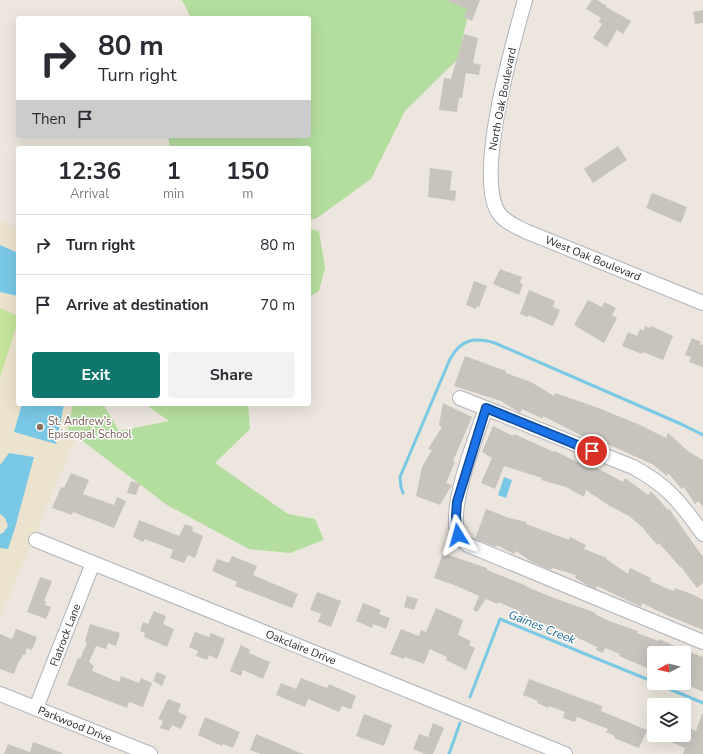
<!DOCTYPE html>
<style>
body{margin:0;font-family:"Nunito Sans",sans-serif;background:#f2f2f3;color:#2b2b33;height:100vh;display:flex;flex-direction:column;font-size:15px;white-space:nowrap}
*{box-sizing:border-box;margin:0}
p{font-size:13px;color:#7c7c81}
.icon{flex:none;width:22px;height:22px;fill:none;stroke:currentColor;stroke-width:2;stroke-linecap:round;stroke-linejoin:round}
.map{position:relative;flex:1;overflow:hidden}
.side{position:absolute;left:16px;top:146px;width:295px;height:260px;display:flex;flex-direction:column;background:#fff;border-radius:4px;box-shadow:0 4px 16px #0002}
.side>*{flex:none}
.guide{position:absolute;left:16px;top:16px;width:295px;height:122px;border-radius:4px;box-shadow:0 4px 16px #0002;background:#fff;color:#2b2b33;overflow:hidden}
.needle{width:26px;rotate:263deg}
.controls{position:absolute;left:647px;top:646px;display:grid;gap:8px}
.controls a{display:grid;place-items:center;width:44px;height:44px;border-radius:4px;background:#fff;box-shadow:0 4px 16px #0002;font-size:20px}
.pin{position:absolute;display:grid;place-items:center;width:34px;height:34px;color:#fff;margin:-17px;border:2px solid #fff;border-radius:50%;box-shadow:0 1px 4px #0007}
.me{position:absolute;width:44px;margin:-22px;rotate:352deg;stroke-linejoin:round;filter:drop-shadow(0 0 3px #0008)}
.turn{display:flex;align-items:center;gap:14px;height:84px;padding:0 16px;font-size:18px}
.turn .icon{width:52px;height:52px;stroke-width:2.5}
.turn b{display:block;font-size:28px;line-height:34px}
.then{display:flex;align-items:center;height:38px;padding:0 16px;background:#0003;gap:8px;font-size:15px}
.eta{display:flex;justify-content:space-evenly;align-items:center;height:68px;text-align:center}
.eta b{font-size:24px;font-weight:700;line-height:28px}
.cta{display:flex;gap:8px;margin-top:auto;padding:8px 16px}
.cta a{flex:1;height:46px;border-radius:4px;background:#0f766e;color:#fff;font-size:16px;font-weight:700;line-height:46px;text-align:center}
.cta a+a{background:#f2f2f3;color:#2b2b33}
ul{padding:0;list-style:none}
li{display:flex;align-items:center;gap:12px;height:60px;padding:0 16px;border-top:1px solid #e1e1e2}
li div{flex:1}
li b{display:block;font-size:15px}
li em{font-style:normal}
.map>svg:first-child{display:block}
.education{fill:#ece3cf}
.green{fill:#b4de9f}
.pitch{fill:#c5e59b}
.water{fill:#79c8e6}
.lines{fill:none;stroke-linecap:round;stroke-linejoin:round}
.stream{stroke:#79c8e6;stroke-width:3}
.building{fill:#c7c3bd}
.minor-casing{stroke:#b1b4bd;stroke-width:16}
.minor{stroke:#fff;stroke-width:14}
.route-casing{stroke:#114b97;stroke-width:10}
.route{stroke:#1a73e8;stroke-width:7}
.education-dot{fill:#8d6e63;stroke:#fff;stroke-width:1.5}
.labels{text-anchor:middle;stroke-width:3;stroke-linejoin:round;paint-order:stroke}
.street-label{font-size:11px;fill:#2b2b2b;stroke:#fff}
.education-label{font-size:11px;fill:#785e54;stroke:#fff;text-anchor:start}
.water-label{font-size:12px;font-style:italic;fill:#176792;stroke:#fff}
</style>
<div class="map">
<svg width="703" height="754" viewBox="0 0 703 754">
<rect width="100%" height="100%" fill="#ece6de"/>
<path class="education" d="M0 220 18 228V404H90L0 618Z"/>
<path class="green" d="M182 0H472L457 60 405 111 371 179 317 218 309 220V148H170L168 136H309V18H191Z
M309 229 319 231 325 268 319 291 309 297Z
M73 404H103L119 431 169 421 145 404H248L250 429 215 463 288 514 315 519 324 540 290 553 249 549 167 505 68 430Z"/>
<path class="pitch" d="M0 308 18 316V321L0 378Z"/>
<path class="water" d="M0 245 18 253V296L0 292Z
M22 404H64L56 444 14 432Z
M9 453 34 457 15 528 8 549 0 548V534L3 533 8 526 5 518 0 514V465Z
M504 477 512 480 506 498 498 495Z"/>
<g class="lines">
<path class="stream" d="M403 493 401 487 400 477 450 359C461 339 474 337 495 343L681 424 703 435
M655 683 703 703
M470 697 500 619 654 682
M449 754 460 723"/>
</g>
<path class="building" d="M446 0H480L472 21 464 17 467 9Z
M592 0H597L607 6 606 7 631 21 623 34 617 30 607 47 593 38 602 24 598 21 601 18 586 9Z
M703 10V23L695 24 693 12Z
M464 34 478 38 473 63 481 65 479 75 466 73 462 98H459L457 112 439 110 444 78 451 79Z
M618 146 627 160 593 183 584 169Z
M430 168 452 171 450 190 456 191 455 201 428 197Z
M652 193 687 207 681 223 646 208Z
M500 269 522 277 520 283 523 284 519 295 493 284Z
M474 281 487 286 479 307 477 306 476 309 466 305Z
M529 290 555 301 553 307 560 310 553 326 528 315V317L520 314Z
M588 300 602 307 604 302 616 308 612 315 617 318 604 343 574 325Z
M645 326 650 328 651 326 673 336 663 360 643 352 642 354 622 346 628 332 637 336 640 329 644 330Z
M692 338 701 342 700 344 703 345V367L689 362 691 357 685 355Z
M465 356 506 371V373L531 382 554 396 555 393 596 407 640 425 666 438 668 433 689 452 703 460V507L698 501 695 504 684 487 682 489 668 473 667 476 652 464 587 435 586 438 543 416V419L522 409 520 413 501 401 454 386Z
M443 403 472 417 453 461 455 462 446 483 452 485 440 505 416 496 422 467 432 450 428 449 442 427 439 425Z
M493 426 513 436 514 434 554 452 555 451 575 461 597 468 623 482 625 478 648 495 651 491 668 510 669 509 703 557V583L697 588 681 567H680L659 543 657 545 642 527 629 516 608 505 586 490 584 497 566 487 541 480 542 478 504 466 495 489 481 483 492 458 482 452Z
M71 473 89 480 83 494 114 505 117 497 126 501 114 528 73 512 72 515 52 508 61 487 64 488Z
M131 481 140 484 136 495 127 493Z
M486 509 509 518 527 522 526 524 569 540 570 537 586 545 584 549 607 558 606 559 628 574 630 568 651 578 650 581 673 591 675 588 694 595 703 600V630L664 614 642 603 641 607 597 586 596 589 591 587 575 578 576 575 552 568 551 570 532 562 516 551 514 554 497 545 496 547 475 539Z
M139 520 179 536 185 524 193 527 192 531 203 536 195 558 188 555 184 563 170 558 173 550 145 539 143 542 133 537Z
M443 553 487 568V570L527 586V587L554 598 596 613 595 614 609 621 638 631 637 633 659 641V639L677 647 674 653H654V671L619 656 620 654 605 648 603 653 596 650 597 647 557 628 527 618 526 619 519 616 521 612 498 602 497 604 486 599 477 612 473 610 479 596 457 586 434 578Z
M232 556 257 566 253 575 298 594 292 608 235 586 237 582 212 571 217 559 229 563Z
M40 577 52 581 44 601 46 602 45 605 51 607 46 619 27 612Z
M317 592 341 601 331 627 318 622 321 614 310 610Z
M407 596 418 599 414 610 404 607Z
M363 603 381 610 379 614 390 618 386 629 373 624 372 628 356 621Z
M436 608 463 620 458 635 471 641 469 645 475 648 466 670 446 660 447 657 430 649 424 664 405 657 404 659 390 654 401 629 419 636 421 630 426 632Z
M154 611 166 616 163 624 174 629 167 647 144 637 145 633 140 631 143 622 148 624Z
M90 624 120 633 116 646 108 643 106 649 96 646 89 662 94 666 92 671 119 682 121 676 139 683 141 678 152 683 143 707 129 702 127 708 67 685 78 658 80 659 87 643 85 641Z
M16 629 37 637 32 650 27 648 25 655 23 654 20 661 19 660 14 674 0 669V634L12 639Z
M195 632 209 637 211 633 225 639 217 659 209 655 207 660 196 656 198 651 189 647Z
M241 645 250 650 249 653 270 662 263 679 243 670 241 676 230 671Z
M684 650 703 657V692L686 684 687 682 684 681Z
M157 672 166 676 162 686 153 681Z
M301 678 327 688 329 684 356 696 351 709 342 706 339 712 308 699 305 707 276 695 281 683 296 689Z
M529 679 602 706 601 711 647 730 639 748 614 738 615 736 606 732 608 729 577 717 575 722 563 718 565 712 549 706 548 708 544 706 537 703 538 701 523 695Z
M168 699 181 704 178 712 187 716 181 729 172 725 169 731 160 728 163 721 158 719Z
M364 714 392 725 384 746 356 736Z
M702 714H703V754H683L685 748 655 735H684V726L696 731Z
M205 717 240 732 233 748 223 744 222 746 198 735Z
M433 723 444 728 433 754H425L413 749 419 734 428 737Z
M256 734 303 754H261L250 750Z
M33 742 62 753V754H4L8 744 30 752Z"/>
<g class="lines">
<g class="minor-casing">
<path id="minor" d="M525 0C513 43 475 174 498 212 504 222 516 226 525 231L703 303
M460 398 633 467C667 485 681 503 703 534
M486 408C476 437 448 507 458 534 460 539 464 542 468 545L703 642
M36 540 565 754
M0 694 150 754
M36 708 93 563"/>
</g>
<use href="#minor" class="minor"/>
</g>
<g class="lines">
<g class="route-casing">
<path id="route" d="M458 535 456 516 457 502 486 408 592 451"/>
</g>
<use href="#route" class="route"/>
</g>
<circle class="education-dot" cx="40" cy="427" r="4"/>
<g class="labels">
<g class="street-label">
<text transform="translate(502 99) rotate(-79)" y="4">North Oak Boulevard</text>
<text transform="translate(593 258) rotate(22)" y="4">West Oak Boulevard</text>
<text transform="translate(65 635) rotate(-69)" y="4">Flatrock Lane</text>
<text transform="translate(301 647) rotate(22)" y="4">Oakclaire Drive</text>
<text transform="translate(75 724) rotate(22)" y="4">Parkwood Drive</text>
</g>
<g class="education-label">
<text x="48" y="425">St. Andrew's<tspan x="48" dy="13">Episcopal School</tspan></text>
</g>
<g class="water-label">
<text transform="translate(542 627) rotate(22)" y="4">Gaines Creek</text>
</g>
</g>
</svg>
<div class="controls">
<a><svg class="needle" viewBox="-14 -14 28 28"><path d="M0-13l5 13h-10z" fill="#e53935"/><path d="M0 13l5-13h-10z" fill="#7c7c81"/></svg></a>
<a><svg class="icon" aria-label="layers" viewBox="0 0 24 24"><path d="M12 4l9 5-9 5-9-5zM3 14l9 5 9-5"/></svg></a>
</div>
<div class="pin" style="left:592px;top:451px;background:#d93025"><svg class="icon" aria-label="arrive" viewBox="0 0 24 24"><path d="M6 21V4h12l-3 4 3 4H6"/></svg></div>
<svg class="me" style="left:458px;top:535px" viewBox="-20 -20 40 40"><path d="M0-17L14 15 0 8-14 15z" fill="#1a73e8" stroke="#fff" stroke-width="4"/></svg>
<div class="guide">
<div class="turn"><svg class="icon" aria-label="right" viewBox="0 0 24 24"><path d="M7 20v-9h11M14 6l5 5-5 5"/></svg><div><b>80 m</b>Turn right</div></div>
<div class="then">Then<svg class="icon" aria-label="arrive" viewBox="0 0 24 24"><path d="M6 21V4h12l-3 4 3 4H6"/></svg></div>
</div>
<section class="side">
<div class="eta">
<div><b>12:36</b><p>Arrival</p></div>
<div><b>1</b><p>min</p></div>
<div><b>150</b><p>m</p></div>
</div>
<ul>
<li><svg class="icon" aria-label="right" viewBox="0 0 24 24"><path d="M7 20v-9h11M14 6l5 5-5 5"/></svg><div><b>Turn right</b></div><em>80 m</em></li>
<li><svg class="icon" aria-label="arrive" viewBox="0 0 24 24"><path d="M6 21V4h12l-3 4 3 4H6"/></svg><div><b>Arrive at destination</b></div><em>70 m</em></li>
</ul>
<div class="cta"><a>Exit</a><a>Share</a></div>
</section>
</div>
